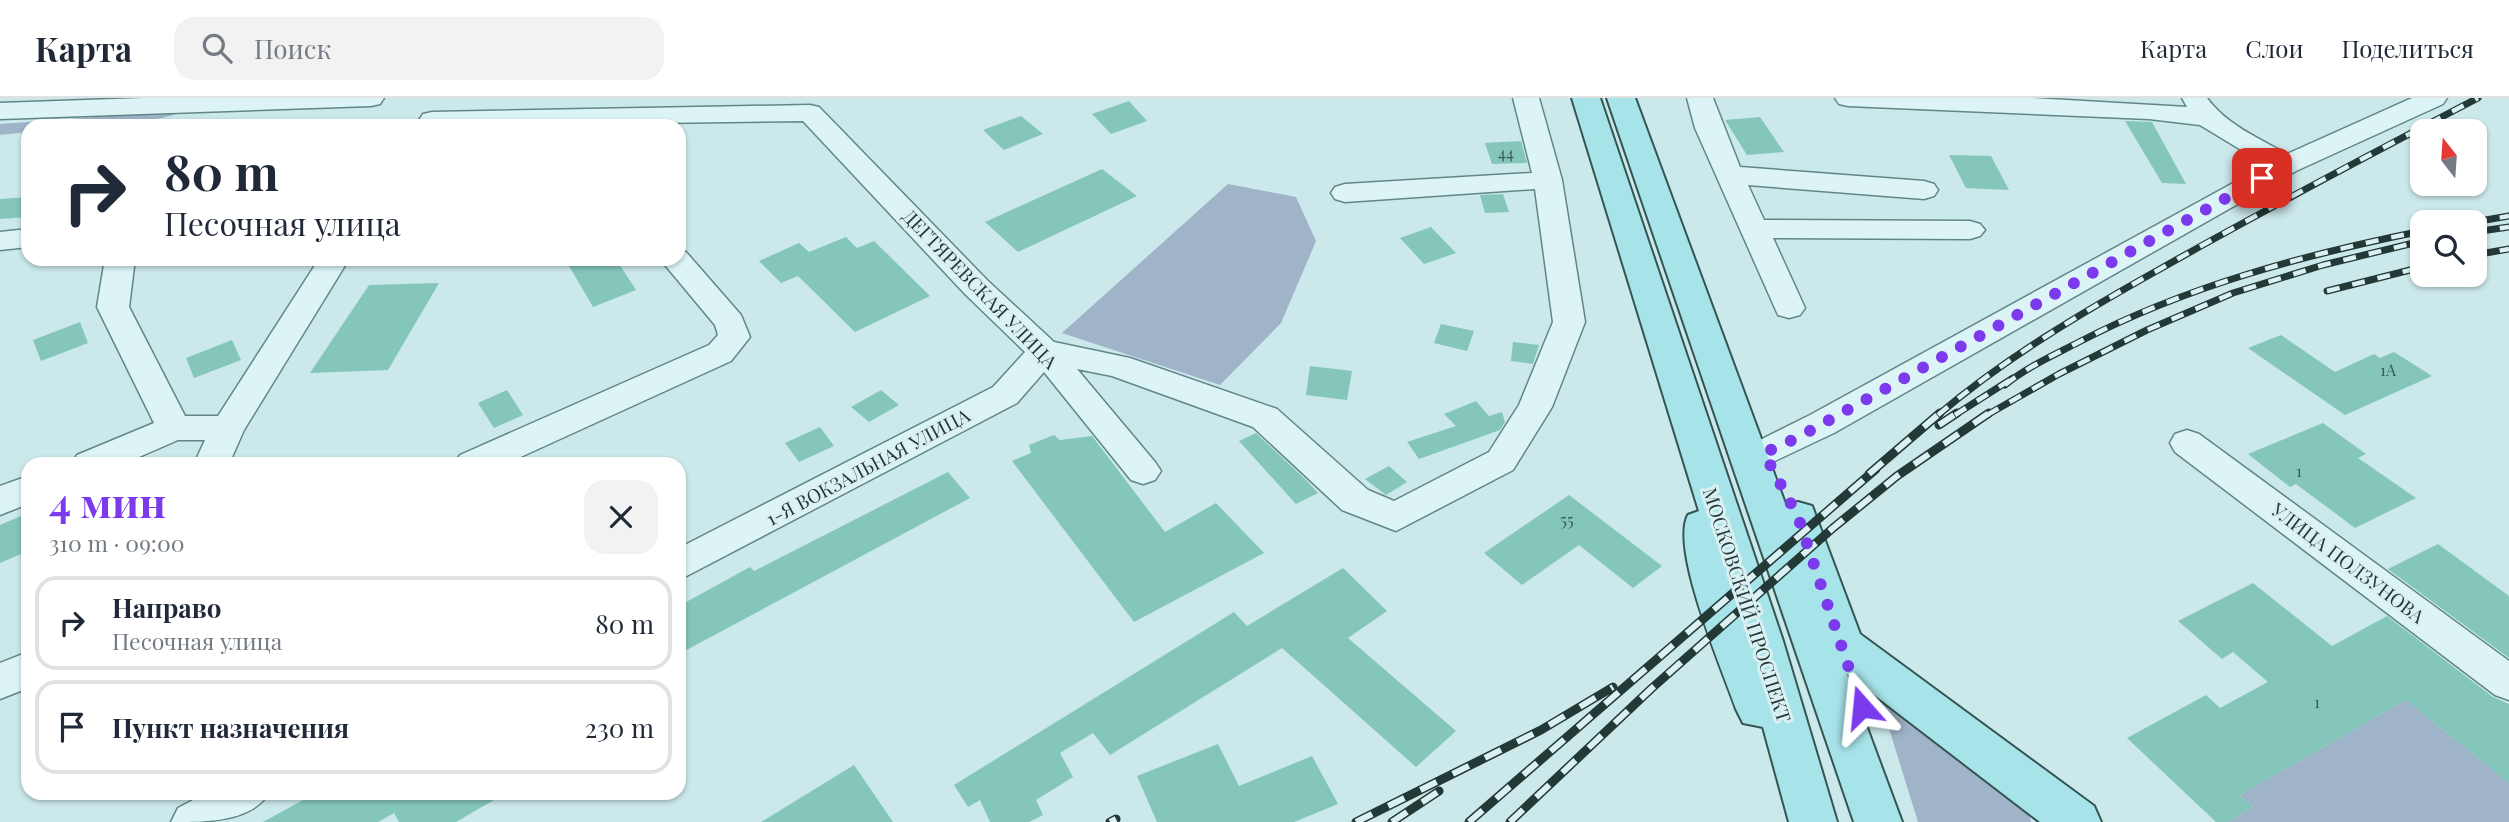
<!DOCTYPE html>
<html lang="ru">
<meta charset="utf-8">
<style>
body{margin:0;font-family:"Playfair Display",serif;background:#f2f2f3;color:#1f2937;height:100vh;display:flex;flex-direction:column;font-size:26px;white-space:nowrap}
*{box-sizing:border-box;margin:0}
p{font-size:23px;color:#747a83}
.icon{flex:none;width:38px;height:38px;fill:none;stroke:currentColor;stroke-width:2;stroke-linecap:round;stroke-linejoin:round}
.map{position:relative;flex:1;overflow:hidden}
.drawer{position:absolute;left:21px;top:359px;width:665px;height:343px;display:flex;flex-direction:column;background:#fff;border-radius:21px;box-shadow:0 2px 5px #0004}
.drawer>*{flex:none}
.banner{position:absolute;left:21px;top:21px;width:665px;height:147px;border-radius:21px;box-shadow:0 2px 5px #0004;background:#fff;color:#1f2937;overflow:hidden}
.needle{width:46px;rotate:343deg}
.buttons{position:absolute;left:2410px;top:21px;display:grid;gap:14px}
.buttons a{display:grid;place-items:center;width:77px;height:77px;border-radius:14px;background:#fff;box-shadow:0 2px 5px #0004;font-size:35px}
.pin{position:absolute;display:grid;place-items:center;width:60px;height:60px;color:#fff;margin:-30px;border-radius:14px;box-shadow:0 4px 10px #0006}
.me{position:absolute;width:77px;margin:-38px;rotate:342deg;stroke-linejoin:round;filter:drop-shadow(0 0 5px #0008)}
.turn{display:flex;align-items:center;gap:24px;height:147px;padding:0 28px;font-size:32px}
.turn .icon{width:91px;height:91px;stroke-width:2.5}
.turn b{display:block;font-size:49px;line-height:60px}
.round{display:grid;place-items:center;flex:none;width:74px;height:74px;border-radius:21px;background:#f2f2f3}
.headline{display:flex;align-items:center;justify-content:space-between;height:119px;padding:0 28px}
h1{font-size:42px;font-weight:700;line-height:52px;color:#7c3aed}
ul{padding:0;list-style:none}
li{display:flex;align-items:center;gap:21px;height:94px;margin:0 14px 10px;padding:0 14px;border:4px solid #e0e1e3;border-radius:21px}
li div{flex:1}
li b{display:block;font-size:26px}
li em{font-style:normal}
header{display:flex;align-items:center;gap:42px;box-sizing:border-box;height:98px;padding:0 35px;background:#fff;border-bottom:2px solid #e0e1e3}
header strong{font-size:33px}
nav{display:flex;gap:38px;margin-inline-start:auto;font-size:24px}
.search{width:490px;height:63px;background:#f2f2f3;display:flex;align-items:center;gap:18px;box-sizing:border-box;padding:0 24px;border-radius:21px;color:#747a83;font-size:26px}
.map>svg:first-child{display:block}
.green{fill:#9fb3c9}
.building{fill:#84c6ba}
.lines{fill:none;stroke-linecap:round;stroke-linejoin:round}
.minor-casing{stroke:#608785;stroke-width:3}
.major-casing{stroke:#345551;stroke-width:4}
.minor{fill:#ddf4f7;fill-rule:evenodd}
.major{fill:#a7e4ea;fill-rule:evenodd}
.rail-far1-casing{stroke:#223936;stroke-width:7}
.rail-casing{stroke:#223936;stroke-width:9}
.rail-far1{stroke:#daf0f3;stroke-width:4.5;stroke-dasharray:13;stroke-linecap:butt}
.rail{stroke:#daf0f3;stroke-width:6;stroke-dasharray:18;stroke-linecap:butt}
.route{stroke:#7c3aed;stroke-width:12;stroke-dasharray:0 21.6}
.labels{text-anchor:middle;stroke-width:6;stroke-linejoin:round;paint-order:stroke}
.number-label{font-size:16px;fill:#3a5c57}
.street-label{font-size:19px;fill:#223936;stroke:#daf0f3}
</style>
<header>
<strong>Карта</strong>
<div class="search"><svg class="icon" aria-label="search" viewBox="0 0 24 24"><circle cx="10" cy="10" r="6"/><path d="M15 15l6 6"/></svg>Поиск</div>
<nav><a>Карта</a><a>Слои</a><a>Поделиться</a></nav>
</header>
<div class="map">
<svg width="2509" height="724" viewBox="0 0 2509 724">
<rect width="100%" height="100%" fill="#cbe8eb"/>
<path class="green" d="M168 14 174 17C127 30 76 28 28 28V34L0 37V26Z
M1228 86 1296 99 1316 143 1281 225 1220 287 1062 235Z
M1878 595 2027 703 2031 724H1918Z
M2406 602 2509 685V724H2228L2253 709 2240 697Z"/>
<path class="building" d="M1129 3 1147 23 1111 36 1092 16Z
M1021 18 1043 36 1004 52 983 32Z
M1760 19 1784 54 1747 57 1725 22Z
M2125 23 2152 24 2186 86 2162 85Z
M1521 43 1527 65 1492 66 1485 45Z
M1949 57 1991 58 2009 92 1966 90Z
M1102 71 1137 98 1018 154 985 124Z
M1503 96 1509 114 1485 115 1480 97Z
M28 99V119L0 121V101Z
M1431 129 1456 155 1424 166 1400 140Z
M846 139 857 150 874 143 930 198 855 234 798 178 781 185 759 163 799 145 809 154Z
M565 161H616L636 192 593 209Z
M439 185 388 272 310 275 369 187Z
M80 224 88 245 41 263 33 242Z
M1441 226 1474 233 1467 253 1434 245Z
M2281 237 2335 274 2374 256 2380 260 2394 254 2432 278 2345 317 2248 250Z
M232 242 241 262 194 280 186 260Z
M1513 244 1539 247 1533 266 1511 263Z
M1310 268 1352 273 1347 302 1306 297Z
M507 292 523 317 494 330 478 305Z
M881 292 899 307 869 324 851 309Z
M1476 303 1489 318 1502 314 1505 324 1500 332 1419 361 1407 344 1456 328 1444 316Z
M2323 325 2366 356 2358 360 2416 400 2355 430 2296 386 2290 389 2248 356Z
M820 329 834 348 799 364 785 345Z
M1256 335 1307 383 1318 395 1296 406 1239 343Z
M1054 337 1060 342 1092 338 1165 434 1216 405 1264 455 1134 524 1012 363 1031 355 1029 347Z
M1389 368 1407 384 1386 397 1365 381Z
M948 374 970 400 679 556V508L750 469 754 473Z
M1569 397 1662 468 1633 490 1579 447 1522 487 1484 455Z
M28 415V453L0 465V427Z
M2438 446 2509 498V560L2388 471Z
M1343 470 1387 513 1348 540 1456 633 1416 669 1282 550 1110 657 1093 635 1060 655 1073 679 1036 702 1043 717 1029 724H990L980 702 968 709 954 687 1234 514 1247 528Z
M2253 485 2332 548 2387 518 2493 599 2509 606V685L2406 602 2240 697 2253 709 2228 724H2216L2127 640 2206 597 2220 610 2268 584 2233 554 2222 561 2178 523Z
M1218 646 1239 688 1312 658 1338 706 1294 724H1157L1137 678Z
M854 667 893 724H761Z
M316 695H506L456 724H399L394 715 378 724H263Z"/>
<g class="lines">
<g class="minor-casing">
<path id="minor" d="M144 0H384L380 6 371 8 0 21V5Z
M1513 0H1539L1562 82 1585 224 1552 309 1513 372 1396 433 1342 412 1253 329 1112 278 1077 271 1155 364 1161 373 1155 382 1143 386 1131 382 1044 274 1017 305 679 482V450L993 289 1025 254 965 196 803 23 424 28 419 22 423 16 432 14 810 7 819 9 987 182 1054 244 1130 260 1277 311 1368 392 1394 403 1489 354 1519 307 1553 224 1535 91 1345 104 1335 101 1331 95 1335 89 1345 86 1532 75Z
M1687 0H1713L1740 69 1924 83 1934 86 1938 92 1934 98 1924 101 1748 87 1764 122 1970 123 1980 126 1985 132 1980 138 1970 141 1773 140 1805 210 1800 217 1789 220 1778 217 1695 30Z
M1835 0H2032L2187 9 2182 0H2207C2227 27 2258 40 2287 56L2412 0H2447L2443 6 2296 73 1834 335 1764 368 1752 364 1747 355 1752 346 1810 317 2266 67 2200 27 2149 21 1848 8 1839 6Z
M28 131V149L0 152V134Z
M679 153 686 154 741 217 750 239 731 263 505 366H455L460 357 709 247 718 237 715 227 660 161H679Z
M105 161H135L129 209 185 318H218L319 161H349L244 332 229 366H194L205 342H178L123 366H72L77 357 154 325 97 209Z
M2187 332 2199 336 2509 563V602L2495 597 2175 354 2170 345 2175 336Z
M28 378V406L0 417V388Z
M28 554V590L0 601V565Z
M206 695H269C251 724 206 724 171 724L178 710Z"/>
</g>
<g class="major-casing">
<path id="major" d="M1572 0H1600L1783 543 1837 724H1789L1763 629 1743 625 1736 611C1723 573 1670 451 1688 417L1699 413Z
M1607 0H1635L1786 408 1798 404 1812 408 1860 536 2094 708 2101 724H2040L1847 576 1902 724H1854Z"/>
</g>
<use href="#minor" class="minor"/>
<use href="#major" class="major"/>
<g class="rail-far1-casing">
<path id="rail-far1" d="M2474 124 2509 118
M2474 134 2509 129
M2474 157 2509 151
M2327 193 2422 169
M2005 287C2027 269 2054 257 2079 244 2187 188 2303 157 2422 133
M1938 317C2005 260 2083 214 2160 171 2264 112 2371 56 2478 0
M1955 317 2013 280
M1987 317 2059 276 2147 232 2233 195 2323 167 2422 143"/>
</g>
<g class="rail-casing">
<path id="rail" d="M1939 327 1957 315
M1869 376 1940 315
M1110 724 1116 721
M1356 724 1541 632 1613 589
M1392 724 1439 693
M1469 724 1876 371
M1510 724 1652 590 1833 430 1897 378 1989 315"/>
</g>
<use href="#rail-far1" class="rail-far1"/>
<use href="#rail" class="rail"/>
</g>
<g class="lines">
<path class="route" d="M1862 609 1798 419 1764 355 1799 339 2262 80"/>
</g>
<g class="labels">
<g class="number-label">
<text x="1506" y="61">44</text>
<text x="2388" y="278">1А</text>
<text x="2299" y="379">1</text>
<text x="1567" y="428">55</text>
<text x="2317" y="610">1</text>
</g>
<g class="street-label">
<text transform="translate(980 191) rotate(46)" y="7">ДЕГТЯРЕВСКАЯ УЛИЦА</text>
<text transform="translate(868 369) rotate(-28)" y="7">1-Я ВОКЗАЛЬНАЯ УЛИЦА</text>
<text transform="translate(2348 465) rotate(37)" y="7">УЛИЦА ПОЛЗУНОВА</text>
<text transform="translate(1747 507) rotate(72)" y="7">МОСКОВСКИЙ ПРОСПЕКТ</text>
</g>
</g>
</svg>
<div class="buttons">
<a><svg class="needle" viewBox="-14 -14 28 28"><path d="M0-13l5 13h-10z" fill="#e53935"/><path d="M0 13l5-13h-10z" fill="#747a83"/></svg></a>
<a><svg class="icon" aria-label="search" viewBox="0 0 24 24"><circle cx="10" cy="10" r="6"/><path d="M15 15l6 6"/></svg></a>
</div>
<div class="pin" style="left:2262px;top:80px;background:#d93025"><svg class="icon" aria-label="arrive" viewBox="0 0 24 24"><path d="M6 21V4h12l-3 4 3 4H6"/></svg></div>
<svg class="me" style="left:1862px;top:609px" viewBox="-20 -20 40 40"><path d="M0-17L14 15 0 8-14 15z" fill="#7c3aed" stroke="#fff" stroke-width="4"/></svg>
<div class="banner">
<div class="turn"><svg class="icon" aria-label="right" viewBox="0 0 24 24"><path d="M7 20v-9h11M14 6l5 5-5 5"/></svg><div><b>80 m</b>Песочная улица</div></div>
</div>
<section class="drawer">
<div class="headline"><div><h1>4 мин</h1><p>310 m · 09:00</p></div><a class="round"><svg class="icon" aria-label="close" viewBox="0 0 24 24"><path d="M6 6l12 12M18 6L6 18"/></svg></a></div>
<ul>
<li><svg class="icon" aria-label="right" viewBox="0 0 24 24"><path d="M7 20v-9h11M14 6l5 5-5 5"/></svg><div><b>Направо</b><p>Песочная улица</p></div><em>80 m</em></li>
<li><svg class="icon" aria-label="arrive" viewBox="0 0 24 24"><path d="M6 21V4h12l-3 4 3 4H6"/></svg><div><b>Пункт назначения</b></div><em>230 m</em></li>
</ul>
</section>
</div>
